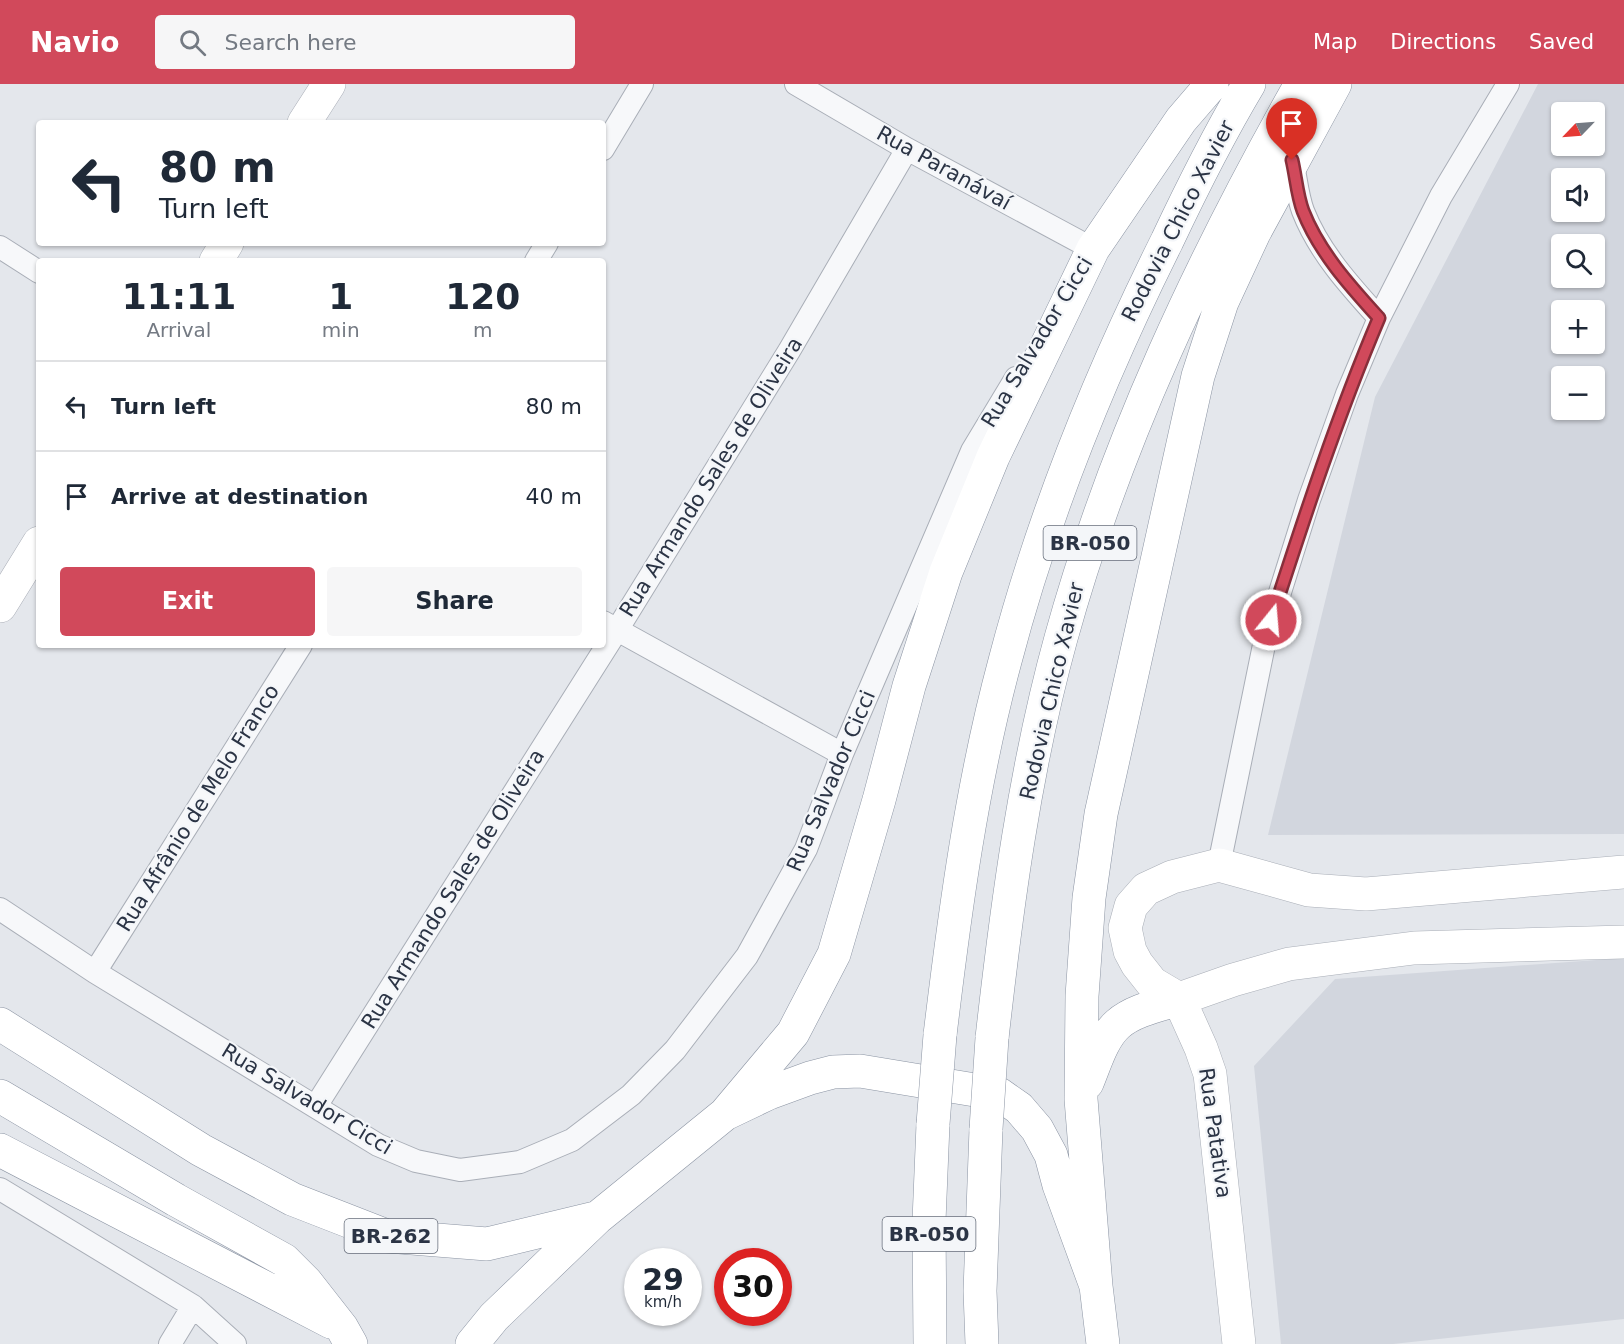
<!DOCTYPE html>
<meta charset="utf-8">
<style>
body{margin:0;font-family:"DejaVu Sans",sans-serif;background:#f6f6f7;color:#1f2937;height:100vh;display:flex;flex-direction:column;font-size:22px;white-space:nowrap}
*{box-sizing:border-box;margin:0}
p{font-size:20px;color:#747a83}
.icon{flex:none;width:33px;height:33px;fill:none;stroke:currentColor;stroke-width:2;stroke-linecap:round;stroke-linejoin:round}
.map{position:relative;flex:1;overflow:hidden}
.drawer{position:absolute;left:36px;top:174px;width:570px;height:390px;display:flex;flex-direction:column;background:#fff;border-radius:6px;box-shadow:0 2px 4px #0004}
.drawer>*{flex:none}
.top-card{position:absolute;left:36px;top:36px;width:570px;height:126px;border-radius:6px;box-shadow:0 2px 4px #0004;background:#fff;color:#1f2937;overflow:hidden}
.needle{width:39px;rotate:245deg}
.fabs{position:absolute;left:1551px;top:18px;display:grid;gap:12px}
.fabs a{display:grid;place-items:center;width:54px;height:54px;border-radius:6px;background:#fff;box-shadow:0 2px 4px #0004;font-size:30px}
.speed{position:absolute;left:624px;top:1164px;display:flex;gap:12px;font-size:30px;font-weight:700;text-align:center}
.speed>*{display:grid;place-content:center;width:78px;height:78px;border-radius:50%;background:#fff;box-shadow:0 2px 4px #0004;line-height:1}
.speed small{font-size:15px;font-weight:400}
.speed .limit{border:9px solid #d22;background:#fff;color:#111}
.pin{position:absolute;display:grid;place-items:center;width:51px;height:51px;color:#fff;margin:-62px -26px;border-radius:50% 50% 50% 0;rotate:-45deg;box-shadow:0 0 6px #0007}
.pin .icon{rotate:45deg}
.me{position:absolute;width:66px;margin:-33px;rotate:17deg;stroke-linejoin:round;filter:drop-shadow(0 0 4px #0008)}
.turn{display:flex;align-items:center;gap:21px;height:126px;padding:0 24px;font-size:27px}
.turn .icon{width:78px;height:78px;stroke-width:2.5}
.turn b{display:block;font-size:42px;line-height:51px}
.eta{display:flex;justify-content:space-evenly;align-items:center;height:102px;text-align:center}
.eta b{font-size:36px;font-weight:700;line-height:42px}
.cta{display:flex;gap:12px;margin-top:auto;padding:12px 24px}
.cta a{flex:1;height:69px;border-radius:6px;background:#d1495b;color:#fff;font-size:24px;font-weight:700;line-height:69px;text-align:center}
.cta a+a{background:#f6f6f7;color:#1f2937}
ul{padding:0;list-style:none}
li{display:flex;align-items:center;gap:18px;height:90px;padding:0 24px;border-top:2px solid #e0e1e3}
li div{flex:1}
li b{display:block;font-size:22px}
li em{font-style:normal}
header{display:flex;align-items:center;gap:36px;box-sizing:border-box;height:84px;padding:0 30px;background:#d1495b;color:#fff}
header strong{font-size:28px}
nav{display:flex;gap:33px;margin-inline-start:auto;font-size:21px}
.search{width:420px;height:54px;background:#f6f6f7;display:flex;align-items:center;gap:15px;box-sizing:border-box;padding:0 21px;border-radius:6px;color:#747a83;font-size:22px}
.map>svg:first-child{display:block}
.built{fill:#d2d6de;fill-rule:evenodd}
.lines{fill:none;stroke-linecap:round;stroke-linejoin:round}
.street-casing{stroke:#a9aeb7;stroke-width:24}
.secondary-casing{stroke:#a9aeb7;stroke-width:34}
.highway-casing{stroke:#8b94a3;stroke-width:34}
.street{stroke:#f7f8fa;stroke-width:22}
.secondary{stroke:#fff;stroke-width:33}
.highway{stroke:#fff;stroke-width:33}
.highway-bridge-casing{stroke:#8b94a3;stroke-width:34;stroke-linecap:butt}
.highway-bridge{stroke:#fff;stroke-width:33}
.route-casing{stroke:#882f3b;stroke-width:15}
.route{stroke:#d1495b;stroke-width:10}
.labels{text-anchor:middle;stroke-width:4.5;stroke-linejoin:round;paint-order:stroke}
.shield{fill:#f4f6f9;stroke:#676e7b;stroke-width:1.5}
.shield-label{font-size:20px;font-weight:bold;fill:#2b3445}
.street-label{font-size:21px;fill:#2b3445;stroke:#f4f6f9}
</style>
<header>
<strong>Navio</strong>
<div class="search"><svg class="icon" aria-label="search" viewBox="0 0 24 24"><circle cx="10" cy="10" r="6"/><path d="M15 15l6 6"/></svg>Search here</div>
<nav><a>Map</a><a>Directions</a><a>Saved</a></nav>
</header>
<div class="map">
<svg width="1624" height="1260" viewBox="0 0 1624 1260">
<rect width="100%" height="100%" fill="#e4e7ec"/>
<path class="built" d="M1538 0H1624V750L1268 751 1375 313ZM1562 28H1594V62H1562ZM1562 94H1594V128H1562ZM1562 160H1594V194H1562ZM1562 226H1594V260H1562ZM1562 292H1594V326H1562Z
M1624 874V1235L1393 1260H1281L1254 982 1335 895Z"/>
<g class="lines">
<g class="street-casing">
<path id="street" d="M796 0 907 65 1093 165 1087 175
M603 65 642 0
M1292 76C1296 93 1297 111 1303 127 1319 168 1350 202 1379 234
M0 163 39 188
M536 177 547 159
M603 538 842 670
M1219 781 1265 556 1309 416 1347 310 1379 234 1441 112 1508 0
M0 825 95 888 378 1061 416 1077 460 1086 520 1078 572 1056 631 1011 675 966 747 872 806 765 842 670 972 367 1016 294
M95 888 301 561
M316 1022 617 546 789 267 907 65
M0 1105 193 1222 235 1260
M170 1260 193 1222"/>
</g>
<g class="secondary-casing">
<path id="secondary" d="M304 39 329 0
M216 177 227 159
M0 522 39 459
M1179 915 1233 896 1289 880 1414 864 1624 858
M1239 1260 1210 990 1201 964 1179 915 1152 899 1137 880 1130 867 1125 844 1131 822 1146 805 1172 793 1219 781 1309 806 1366 810 1624 788"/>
</g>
<g class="highway-casing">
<path id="highway" d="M0 940 201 1066 292 1115 387 1152 487 1160 595 1134
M940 951C955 826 972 699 1005 577 1043 432 1100 291 1167 157 1192 104 1219 50 1249 0
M992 954C1007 820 1025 684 1061 554 1115 359 1202 175 1301 0
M1087 999C1095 980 1102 954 1118 940 1134 926 1160 921 1179 915
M0 1012 176 1116 284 1176 306 1198 342 1244 351 1260
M725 1030 793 949 834 870 879 716 909 602 946 488 993 373 1093 165 1181 36 1212 0
M0 1066 331 1238
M1096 1202 1081 1015 1082 912 1089 814 1101 730 1198 292 1222 218 1254 149 1335 0
M472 1260 494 1233 597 1134 725 1030 769 1009 810 994 833 988 860 987 999 1010 1019 1024 1037 1045 1051 1071 1059 1101 1096 1202 1103 1260
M930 1260 929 1137 933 1040
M982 1260 980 1207 986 1045"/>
</g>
<use href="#street" class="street"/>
<use href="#secondary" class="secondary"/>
<use href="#highway" class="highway"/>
<g class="highway-bridge-casing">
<path id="highway-bridge" d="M933 1040 940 951
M986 1045 992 954"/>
</g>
<use href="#highway-bridge" class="highway-bridge"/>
</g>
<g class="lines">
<g class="route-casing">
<path id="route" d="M1271 536C1304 434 1337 333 1379 234 1350 202 1319 168 1303 127 1297 111 1296 93 1292 76"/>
</g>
<use href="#route" class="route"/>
</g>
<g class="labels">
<g class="shield">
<rect x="1043.5" y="442" width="93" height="34" rx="4.5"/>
<rect x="882.5" y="1133" width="93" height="34" rx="4.5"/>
<rect x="344.5" y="1135" width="93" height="34" rx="4.5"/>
</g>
<g class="shield-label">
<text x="1090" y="466">BR-050</text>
<text x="929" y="1157">BR-050</text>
<text x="391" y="1159">BR-262</text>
</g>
<g class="street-label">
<text transform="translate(944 84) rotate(29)" y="7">Rua Paranávaí</text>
<text transform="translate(1178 137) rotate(-63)" y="7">Rodovia Chico Xavier</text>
<text transform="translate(1037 258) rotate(-59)" y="7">Rua Salvador Cicci</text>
<text transform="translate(711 393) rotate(-58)" y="7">Rua Armando Sales de Oliveira</text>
<text transform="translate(1052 607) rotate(-77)" y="7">Rodovia Chico Xavier</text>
<text transform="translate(831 697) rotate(-67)" y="7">Rua Salvador Cicci</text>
<text transform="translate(198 724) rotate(-58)" y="7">Rua Afrânio de Melo Franco</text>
<text transform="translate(453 805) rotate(-58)" y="7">Rua Armando Sales de Oliveira</text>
<text transform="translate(307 1015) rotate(31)" y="7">Rua Salvador Cicci</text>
<text transform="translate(1215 1049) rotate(82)" y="7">Rua Patativa</text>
</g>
</g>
</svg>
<div class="fabs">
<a><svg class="needle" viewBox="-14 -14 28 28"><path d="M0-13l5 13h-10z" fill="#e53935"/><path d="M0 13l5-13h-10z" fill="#747a83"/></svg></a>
<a><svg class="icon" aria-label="sound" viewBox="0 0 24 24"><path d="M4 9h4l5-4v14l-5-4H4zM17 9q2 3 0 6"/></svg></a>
<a><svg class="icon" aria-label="search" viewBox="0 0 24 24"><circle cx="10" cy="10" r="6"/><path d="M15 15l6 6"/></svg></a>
<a>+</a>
<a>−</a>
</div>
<div class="speed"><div>29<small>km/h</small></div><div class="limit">30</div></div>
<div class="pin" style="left:1292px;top:76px;background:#d93025"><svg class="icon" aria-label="arrive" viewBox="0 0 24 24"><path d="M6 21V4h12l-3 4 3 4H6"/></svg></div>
<svg class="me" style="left:1271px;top:536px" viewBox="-20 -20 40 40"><circle r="17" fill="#d1495b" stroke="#fff" stroke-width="3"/><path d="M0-11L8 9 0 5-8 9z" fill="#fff"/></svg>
<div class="top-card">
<div class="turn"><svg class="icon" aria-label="left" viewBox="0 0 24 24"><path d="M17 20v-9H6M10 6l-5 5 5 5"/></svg><div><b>80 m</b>Turn left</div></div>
</div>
<section class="drawer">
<div class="eta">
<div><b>11:11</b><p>Arrival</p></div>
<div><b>1</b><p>min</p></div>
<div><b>120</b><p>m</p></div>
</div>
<ul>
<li><svg class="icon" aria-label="left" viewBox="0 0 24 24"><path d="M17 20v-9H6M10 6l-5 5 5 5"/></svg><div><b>Turn left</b></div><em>80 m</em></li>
<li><svg class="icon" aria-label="arrive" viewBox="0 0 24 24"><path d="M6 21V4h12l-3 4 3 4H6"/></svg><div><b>Arrive at destination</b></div><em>40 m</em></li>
</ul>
<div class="cta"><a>Exit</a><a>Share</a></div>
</section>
</div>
